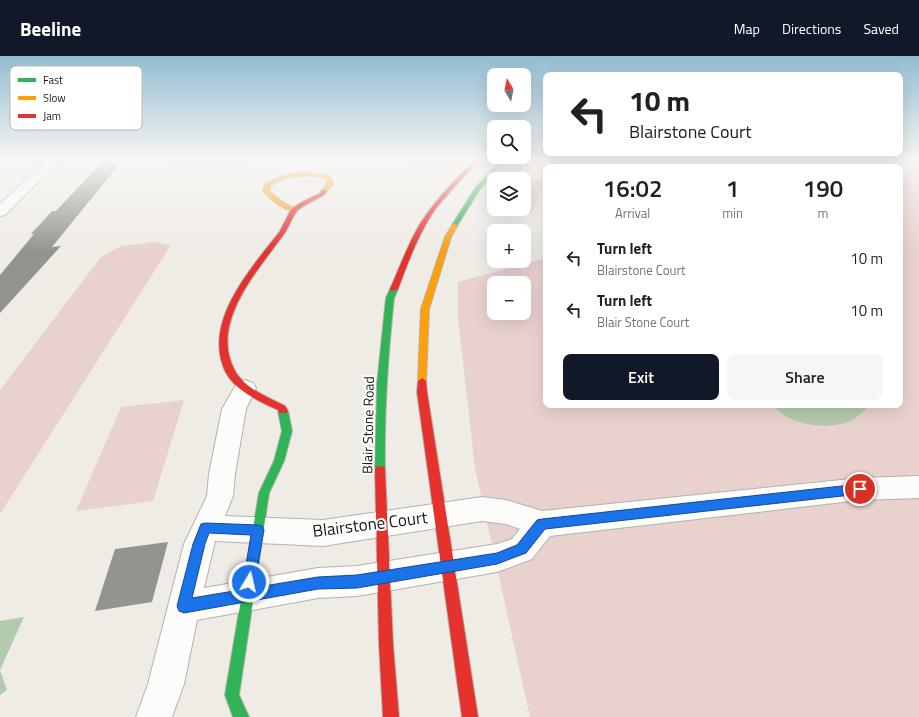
<!DOCTYPE html>
<meta charset="utf-8">
<style>
body{margin:0;font-family:"Titillium Web",sans-serif;background:#f6f6f6;color:#202124;height:100vh;display:flex;flex-direction:column;font-size:15px;white-space:nowrap}
*{box-sizing:border-box;margin:0}
p{font-size:13px;color:#757577}
.icon{flex:none;width:22px;height:22px;fill:none;stroke:currentColor;stroke-width:2;stroke-linecap:round;stroke-linejoin:round}
.map{position:relative;flex:1;overflow:hidden}
.panel{position:absolute;left:543px;top:108px;width:360px;height:244px;display:flex;flex-direction:column;background:#fff;border-radius:8px;box-shadow:0 4px 16px #0002}
.panel>*{flex:none}
.top-card{position:absolute;left:543px;top:16px;width:360px;height:84px;border-radius:8px;box-shadow:0 4px 16px #0002;background:#fff;color:#202124;overflow:hidden}
.needle{width:26px;rotate:350deg}
.controls{position:absolute;left:487px;top:12px;display:grid;gap:8px}
.controls a{display:grid;place-items:center;width:44px;height:44px;border-radius:8px;background:#fff;box-shadow:0 4px 16px #0002;font-size:20px}
.pin{position:absolute;display:grid;place-items:center;width:34px;height:34px;color:#fff;margin:-17px;border:2px solid #fff;border-radius:50%;box-shadow:0 1px 4px #0007}
.me{position:absolute;width:44px;margin:-22px;rotate:9deg;stroke-linejoin:round;filter:drop-shadow(0 0 3px #0008)}
.turn{display:flex;align-items:center;gap:14px;height:84px;padding:0 20px;font-size:18px}
.turn .icon{width:52px;height:52px;stroke-width:2.5}
.turn b{display:block;font-size:28px;line-height:34px}
.eta{display:flex;justify-content:space-evenly;align-items:center;height:68px;text-align:center}
.eta b{font-size:24px;font-weight:600;line-height:28px}
.action{display:flex;gap:8px;margin-top:auto;padding:8px 20px}
.action a{flex:1;height:46px;border-radius:8px;background:#111827;color:#fff;font-size:16px;font-weight:600;line-height:46px;text-align:center}
.action a+a{background:#f6f6f6;color:#202124}
ul{padding:0;list-style:none}
li{display:flex;align-items:center;gap:12px;height:52px;padding:0 20px}
li div{flex:1}
li b{display:block;font-size:15px}
li em{font-style:normal}
header{display:flex;align-items:center;gap:24px;box-sizing:border-box;height:56px;padding:0 20px;background:#111827;color:#fff}
header strong{font-size:19px}
nav{display:flex;gap:22px;margin-inline-start:auto;font-size:14px}
.map>svg:first-child{display:block}
.built{fill:#e7e0d4}
.green{fill:#e9d1ce;fill-rule:evenodd}
.water{fill:#b4caae}
.building{fill:#94938e}
.lines{fill:none;stroke-linecap:round;stroke-linejoin:round}
.lane-casing{stroke:#b4b2ad;stroke-width:2}
.street-casing{stroke:#b4b2ad;stroke-width:2}
.fast-casing{stroke:#b4b2ad;stroke-width:2}
.slow-casing{stroke:#b4b2ad;stroke-width:2}
.jam-casing{stroke:#b4b2ad;stroke-width:2}
.lane{fill:#fdfcfb;fill-rule:evenodd}
.street{fill:#fdfcfb;fill-rule:evenodd}
.fast{fill:#30b455;fill-rule:evenodd}
.slow{fill:#ff9f0a;fill-rule:evenodd}
.jam{fill:#e5322d;fill-rule:evenodd}
.route{fill:#1a73e8;stroke:#114b97}
.labels{text-anchor:middle;stroke-width:4;stroke-linejoin:round;paint-order:stroke}
.street-label{font-size:14px;fill:#1b1915;stroke:#fff}
.near-street-label{font-size:17px;fill:#1b1915;stroke:#fff}
.key{fill:#fff;stroke:#bbbab9;stroke-width:1}
.key-label{font-size:11px;fill:#1b1915}
</style>
<header>
<strong>Beeline</strong>
<nav><a>Map</a><a>Directions</a><a>Saved</a></nav>
</header>
<div class="map">
<svg width="919" height="661" viewBox="0 0 919 661">
<rect width="100%" height="100%" fill="#efece6"/>
<path class="built" d="M169 104H467L457 114 390 104 166 109Z"/>
<path class="green" d="M539 104H554L568 111H546V122L522 108Z
M857 104H919V661H530L475 412 458 261V226L546 202V349H900V111H845ZM494 227H524V257H494Z
M524 124 546 126 531 157 504 153H524Z
M153 186 171 189 0 458V334L101 201 122 190Z
M184 344 153 445 76 455 121 351Z"/>
<path class="water" d="M774 349H868L867 352C862 356 857 361 852 364 832 375 787 370 774 349Z
M24 561 0 614 7 634 0 639V565Z"/>
<path class="building" d="M104 104H108L117 111 52 191 61 190 0 257V219L34 178H31L52 155H56Z
M168 486 152 546 95 555 115 493Z"/>
<g class="lines">
<g class="lane-casing">
<path id="lane" d="M450 104H466L477 107 473 109 454 106Z
M580 104H588L601 111H591Z
M711 104H722L700 111H688Z"/>
</g>
<g class="street-casing">
<path id="street" d="M47 104H60L5 159 0 160V148Z
M245 324 253 327 256 332 246 353 235 418 233 440 225 460 323 464 482 441 506 444 542 455 860 422 919 420V442L860 444 550 480 532 503 497 516 357 540 318 542 197 564 184 628 172 661H136L148 628 184 488 207 440 209 418 222 353 237 327ZM482 465 506 468 520 473 512 483 497 488 357 510 318 512 204 532 215 485 323 490Z"/>
</g>
<g class="fast-casing">
<path id="fast" d="M502 104H506L480 133 457 170H453L452 169 476 131Z
M391 231H394L398 233 394 242C388 299 384 356 385 414L384 417 380 418 376 417 375 414 377 328 386 242Z
M283 352 286 353 288 355 292 375 284 405 269 437 239 639 249 661H233L225 639 259 437 274 405 282 375 278 355 280 353Z"/>
</g>
<g class="slow-casing">
<path id="slow" d="M304 116 330 120 333 128 326 136H322L321 135 327 128 326 122C305 117 288 119 270 130L269 135 284 147 296 153V155C285 156 271 143 263 135L265 128C278 121 290 117 304 116Z
M453 168 458 169 451 181 429 253 426 325 422 328 418 325 421 253 445 181Z"/>
</g>
<g class="jam-casing">
<path id="jam" d="M475 104H479C465 121 448 136 434 155 418 179 408 206 398 233L394 235H391L390 233C400 211 408 188 420 168 435 144 455 124 475 104Z
M322 134 327 135 324 139C316 144 305 148 298 154 294 157 288 173 284 178 258 214 210 266 234 313 243 332 268 341 285 350L288 355 286 357H280L278 354C259 345 235 335 225 315 202 265 252 212 280 175 284 168 287 160 291 154 296 148 313 141 320 137Z
M422 322 426 325 427 336 478 661H462L417 336 418 325Z
M380 410 384 411 385 414 393 588 399 661H383L379 588 375 414 376 411Z"/>
</g>
<use href="#lane" class="lane"/>
<use href="#street" class="street"/>
<use href="#fast" class="fast"/>
<use href="#slow" class="slow"/>
<use href="#jam" class="jam"/>
</g>
<linearGradient id="sky" x2="0" y2="1"><stop stop-color="#93bdd1"/><stop offset="0.53" stop-color="#f8f6f4"/><stop offset="1" stop-color="#f8f6f4" stop-opacity="0"/></linearGradient>
<rect width="919" height="196" fill="url(#sky)"/>
<path class="route" d="M860 428 863 430 865 433 863 436 860 438 545 473 526 497 497 508 357 532 318 533 184 557 179 555 177 550 193 488 201 468 206 467 258 469 262 470 264 474 255 526 254 530 249 532 245 530 243 526 251 479 209 477 205 488 192 542 318 521 357 519 497 497 517 489 537 464 542 463Z"/>
<g class="labels">
<g class="street-label">
<text transform="translate(368 369) rotate(-89)" y="5">Blair Stone Road</text>
</g>
<g class="near-street-label">
<text transform="translate(370 468) rotate(-7)" y="6">Blairstone Court</text>
</g>
</g>
<rect x="10" y="10" width="132" height="64" rx="6" class="key"/>
<rect x="18" y="22" width="18" height="4" fill="#30b455"/>
<rect x="18" y="40" width="18" height="4" fill="#ff9f0a"/>
<rect x="18" y="58" width="18" height="4" fill="#e5322d"/>
<g class="key-label">
<text x="43" y="28">Fast</text>
<text x="43" y="46">Slow</text>
<text x="43" y="64">Jam</text>
</g>
</svg>
<div class="controls">
<a><svg class="needle" viewBox="-14 -14 28 28"><path d="M0-13l5 13h-10z" fill="#e53935"/><path d="M0 13l5-13h-10z" fill="#757577"/></svg></a>
<a><svg class="icon" aria-label="search" viewBox="0 0 24 24"><circle cx="10" cy="10" r="6"/><path d="M15 15l6 6"/></svg></a>
<a><svg class="icon" aria-label="layers" viewBox="0 0 24 24"><path d="M12 4l9 5-9 5-9-5zM3 14l9 5 9-5"/></svg></a>
<a>+</a>
<a>−</a>
</div>
<div class="pin" style="left:860px;top:433px;background:#d93025"><svg class="icon" aria-label="arrive" viewBox="0 0 24 24"><path d="M6 21V4h12l-3 4 3 4H6"/></svg></div>
<svg class="me" style="left:249px;top:526px" viewBox="-20 -20 40 40"><circle r="17" fill="#1a73e8" stroke="#fff" stroke-width="3"/><path d="M0-11L8 9 0 5-8 9z" fill="#fff"/></svg>
<div class="top-card">
<div class="turn"><svg class="icon" aria-label="left" viewBox="0 0 24 24"><path d="M17 20v-9H6M10 6l-5 5 5 5"/></svg><div><b>10 m</b>Blairstone Court</div></div>
</div>
<section class="panel">
<div class="eta">
<div><b>16:02</b><p>Arrival</p></div>
<div><b>1</b><p>min</p></div>
<div><b>190</b><p>m</p></div>
</div>
<ul>
<li><svg class="icon" aria-label="left" viewBox="0 0 24 24"><path d="M17 20v-9H6M10 6l-5 5 5 5"/></svg><div><b>Turn left</b><p>Blairstone Court</p></div><em>10 m</em></li>
<li><svg class="icon" aria-label="left" viewBox="0 0 24 24"><path d="M17 20v-9H6M10 6l-5 5 5 5"/></svg><div><b>Turn left</b><p>Blair Stone Court</p></div><em>10 m</em></li>
</ul>
<div class="action"><a>Exit</a><a>Share</a></div>
</section>
</div>
